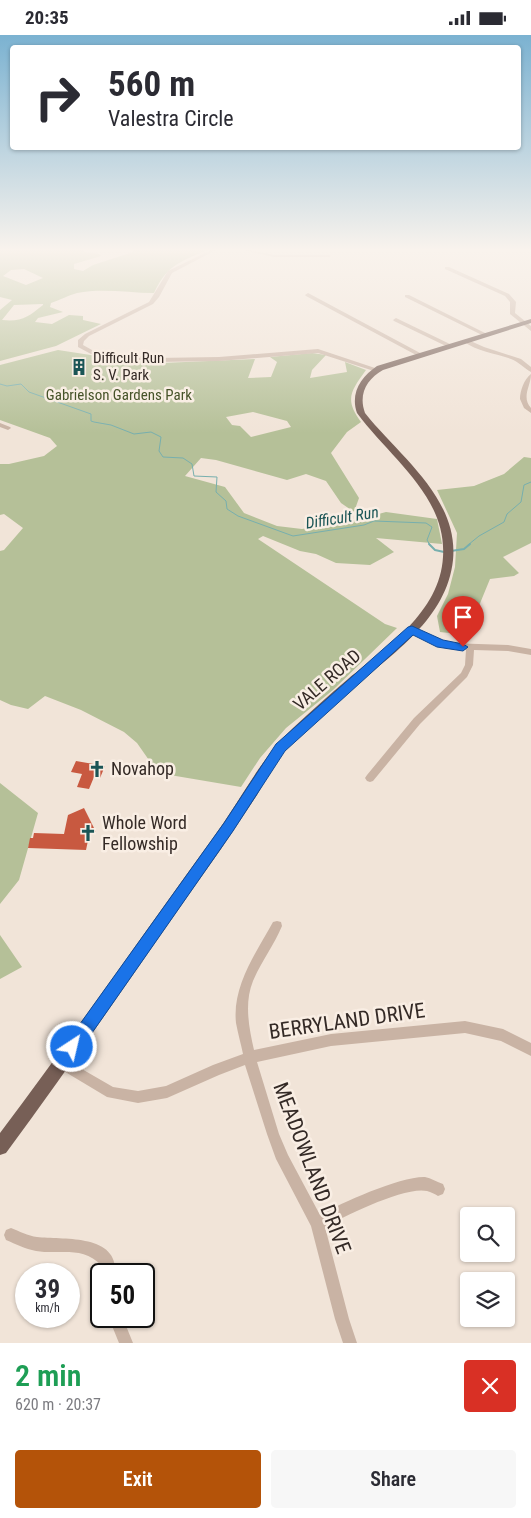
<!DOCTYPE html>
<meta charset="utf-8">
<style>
body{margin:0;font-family:"Roboto Condensed",sans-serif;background:#f7f7f7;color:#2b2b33;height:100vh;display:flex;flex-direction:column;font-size:19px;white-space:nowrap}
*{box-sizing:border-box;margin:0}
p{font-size:16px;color:#7c7c81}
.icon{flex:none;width:28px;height:28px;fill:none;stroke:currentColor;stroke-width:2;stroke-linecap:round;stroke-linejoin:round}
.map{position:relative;height:1308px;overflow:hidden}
.side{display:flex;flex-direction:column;background:#fff;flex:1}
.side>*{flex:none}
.hud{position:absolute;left:10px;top:10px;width:511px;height:105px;border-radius:5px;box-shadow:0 1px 4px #0004;background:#fff;color:#2b2b33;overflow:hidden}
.buttons{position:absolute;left:460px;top:1172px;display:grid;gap:10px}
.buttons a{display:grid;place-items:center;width:55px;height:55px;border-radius:5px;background:#fff;box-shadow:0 1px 4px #0004;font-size:25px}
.speed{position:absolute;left:15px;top:1228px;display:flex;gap:10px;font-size:25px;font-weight:700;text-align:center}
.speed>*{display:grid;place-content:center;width:65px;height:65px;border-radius:50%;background:#fff;box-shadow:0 1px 4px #0004;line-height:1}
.speed small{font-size:12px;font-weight:400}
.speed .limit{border:2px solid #111;border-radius:8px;background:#fff;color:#111}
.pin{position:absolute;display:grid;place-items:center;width:42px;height:42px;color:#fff;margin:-51px -21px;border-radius:50% 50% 50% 0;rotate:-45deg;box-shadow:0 0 5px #0007}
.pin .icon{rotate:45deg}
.me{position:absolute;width:55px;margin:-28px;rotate:35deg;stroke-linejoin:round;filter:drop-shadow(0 0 4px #0008)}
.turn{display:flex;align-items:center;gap:18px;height:105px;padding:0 15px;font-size:22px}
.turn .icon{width:65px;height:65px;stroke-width:2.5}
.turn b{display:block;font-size:35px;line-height:42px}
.round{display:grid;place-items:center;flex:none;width:52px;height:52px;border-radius:5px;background:#f7f7f7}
.headline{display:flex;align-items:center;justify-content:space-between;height:85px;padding:0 15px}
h1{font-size:30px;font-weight:600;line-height:38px;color:#1e9e55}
.cta{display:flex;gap:10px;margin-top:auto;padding:10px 15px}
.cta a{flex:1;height:58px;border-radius:5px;background:#b45309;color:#fff;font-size:20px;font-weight:600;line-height:58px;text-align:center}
.cta a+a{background:#f7f7f7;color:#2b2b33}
.status{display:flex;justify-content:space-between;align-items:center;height:35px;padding:0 25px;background:#fff;direction:ltr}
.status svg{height:14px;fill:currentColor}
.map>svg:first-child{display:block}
.green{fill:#b5c098;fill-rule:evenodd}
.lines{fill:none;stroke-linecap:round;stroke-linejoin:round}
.stream-far1{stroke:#77afae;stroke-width:1}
.stream{stroke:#77afae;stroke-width:2}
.building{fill:#c85940}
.minor{fill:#c9b3a4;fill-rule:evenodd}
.major{fill:#775f56;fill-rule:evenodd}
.route{fill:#1a73e8;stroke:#114b97}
.labels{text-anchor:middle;stroke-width:5;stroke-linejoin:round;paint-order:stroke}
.far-poi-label{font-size:15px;fill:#342a26;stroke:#f9eee4;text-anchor:start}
.far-park-label{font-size:15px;fill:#465329;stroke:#f9eee4}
.far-water-label{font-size:16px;font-style:italic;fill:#1b5556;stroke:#f9eee4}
.street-label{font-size:18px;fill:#342a26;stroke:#f9eee4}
.poi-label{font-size:18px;fill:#342a26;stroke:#f9eee4;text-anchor:start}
.near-street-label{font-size:21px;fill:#342a26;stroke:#f9eee4}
</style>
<div class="status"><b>20:35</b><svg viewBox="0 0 49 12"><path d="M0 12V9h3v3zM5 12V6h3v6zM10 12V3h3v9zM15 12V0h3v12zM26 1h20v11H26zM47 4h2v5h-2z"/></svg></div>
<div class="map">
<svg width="531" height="1308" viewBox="0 0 531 1308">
<rect width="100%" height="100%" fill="#f1e4d8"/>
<path class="green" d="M0 215H84V217L99 219 101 221 74 229V234L83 236 93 230 133 217 132 215H208C181 226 167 230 154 258 129 258 102 253 77 258 69 260 60 265 51 268L50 272 63 277 38 283 35 287 52 289 69 280 83 281V285L101 289 56 311 0 326V275L12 265 0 262ZM24 234 43 243 26 250 3 241 11 235ZM14 270 43 269V270C28 282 22 287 2 285Z
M58 315 123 325 162 328 255 324 248 343 271 342 277 327 270 322 312 318 326 320 312 335 310 343 347 337 345 327 366 335C351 356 344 364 361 387L347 397 331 418 359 463 354 477 341 468 326 446 306 439 287 445 216 425 201 423 185 441 225 452 244 478 277 491 302 494 360 484 386 477 437 484 442 509 376 503 394 517 370 530 336 528 316 519 300 516 263 501 258 504 385 589 397 593 333 655 286 693 260 723 241 752 164 739 151 728 137 708 124 697 81 675 45 661 28 674 11 670 0 665V516L4 515 23 493 4 479 0 480V429H9L44 421 57 411 50 403 0 385V330ZM253 377 287 386 291 392 251 402 240 391 232 390 226 382Z
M524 422 531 423V508L503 522 519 538 514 541 490 544 467 600 440 597 437 581 448 559 455 532 457 498 437 455 474 451 504 439Z
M0 748 38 778 19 845 0 869Z
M0 900 22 932 0 944Z"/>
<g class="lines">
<path class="stream-far1" d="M0 349 7 351 21 349 29 357 91 379V386L94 387 111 390 134 399 151 397 161 402 159 416 163 422 183 423 192 429 194 441 217 442 216 457 226 466 227 474 238 481 293 501 364 490 374 486 426 488 432 492 427 505 430 510
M468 510 479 501 504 487 507 479 521 467 524 450 531 447"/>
<path class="stream" d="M429 509 435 515 444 517
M451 516 464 514 470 509"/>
</g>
<path class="building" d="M76 726 105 731 100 743 94 742 89 754 77 752 82 739 71 737Z
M84 773 96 797 90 796 86 815 28 813 30 803H33L34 798 64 799 68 780Z"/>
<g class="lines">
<path class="minor" d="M211 215H216L172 238 159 262 153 269 89 301 84 306 83 310 92 315 155 323 219 322 318 314 378 334V336H374L318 318 219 326 155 327 91 319 78 312V305L85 299 149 267 168 236Z
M243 215H249L274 220H329L331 221 329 222H274Z
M445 232H449L509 259 516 267 515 278 531 291V296L510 279V267L505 261 445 234Z
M308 258 422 319 423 320 418 321 306 261 305 260Z
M405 260H409L489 300 484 301 405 262Z
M396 283 452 310 453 311 448 312 394 286 393 285Z
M466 304 484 312 521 324 531 332V337C524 333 519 327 511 324 496 318 477 317 463 306Z
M531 339C531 351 521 362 531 373V378L524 373 520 364C520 356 524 344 531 339Z
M0 388 10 392 11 393 8 395 0 392Z
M412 592 449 608 508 610 531 614V620L508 616 474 615 473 630 467 642 420 689 373 746 370 747 367 746 365 743 367 740 414 683 461 638 465 630 466 615 445 613 409 597 408 595 409 593Z
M277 886 281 887 282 891C274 910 261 927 253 946 244 968 249 993 254 1015L331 999 465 986 503 994 531 1008V1021L501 1006 465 998 331 1011 257 1027 279 1099 288 1120 320 1180C341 1168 401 1141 425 1142 431 1143 437 1147 443 1149L445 1154 443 1159 438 1161C435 1159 431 1157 427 1156 405 1151 345 1181 325 1192L349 1284 357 1308H343L335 1284 311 1191 276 1124 267 1099 245 1030 219 1040 167 1063 138 1068 107 1062 57 1032 55 1028 57 1024 61 1022 113 1052 138 1056 166 1051 213 1030 243 1019C241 1009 238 999 236 988 232 951 256 918 273 887Z
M11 1193C19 1196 28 1201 37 1202 62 1205 119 1198 115 1239L101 1240 102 1231C82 1210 61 1220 36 1216 25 1214 16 1209 6 1205L4 1200 6 1195Z
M108 1281H122L133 1308H119Z"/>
<path class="major" d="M531 284V288L383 335C367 344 358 359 365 378 399 421 459 463 453 525 447 583 393 619 352 653 330 672 308 692 287 713 274 727 266 744 257 760 245 778 233 796 221 814 149 915 80 1018 6 1118L0 1120V1098C73 1001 142 901 213 803 240 766 260 724 293 693 311 676 329 660 348 644 386 613 440 577 443 522 447 461 390 423 357 378 350 358 361 342 377 331Z"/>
</g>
<linearGradient id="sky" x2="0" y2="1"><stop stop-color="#7bb2d1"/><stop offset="0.54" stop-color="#f9f3ed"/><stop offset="1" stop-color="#f9f3ed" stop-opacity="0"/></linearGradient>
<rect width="531" height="398" fill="url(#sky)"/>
<path class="route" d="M412 591 443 605 463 609 468 612 463 616 437 612 413 600 285 716 233 796 78 1018 72 1020 67 1018 65 1012 67 1007 224 788 276 709 408 592Z"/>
<defs>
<g id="building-bare" transform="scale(1.35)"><path d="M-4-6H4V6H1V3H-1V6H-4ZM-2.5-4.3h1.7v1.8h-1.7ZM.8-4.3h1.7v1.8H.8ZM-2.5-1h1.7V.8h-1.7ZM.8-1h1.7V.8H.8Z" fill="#1b5556" stroke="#f9eee4" stroke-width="2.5" paint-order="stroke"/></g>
<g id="church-bare" transform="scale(1.35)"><path d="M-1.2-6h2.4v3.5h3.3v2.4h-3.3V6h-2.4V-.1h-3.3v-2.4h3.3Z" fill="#1b5556" stroke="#f9eee4" stroke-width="2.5" paint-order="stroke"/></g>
</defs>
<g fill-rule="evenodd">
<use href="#building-bare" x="79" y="332"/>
<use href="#church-bare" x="97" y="734"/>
<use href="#church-bare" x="88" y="798"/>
</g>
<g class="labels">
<g class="far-poi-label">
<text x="93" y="328">Difficult Run<tspan x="93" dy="17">S. V. Park</tspan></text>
</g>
<g class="far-park-label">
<text x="119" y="365">Gabrielson Gardens Park</text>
</g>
<g class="far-water-label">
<text transform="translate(342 482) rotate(-9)" y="6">Difficult Run</text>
</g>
<g class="street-label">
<text transform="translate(327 645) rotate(-41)" y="6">VALE ROAD</text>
</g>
<g class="poi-label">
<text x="111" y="740">Novahop</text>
<text x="102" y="794">Whole Word<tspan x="102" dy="21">Fellowship</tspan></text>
</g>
<g class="near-street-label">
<text transform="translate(347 986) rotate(-8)" y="7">BERRYLAND DRIVE</text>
<text transform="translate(312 1133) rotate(69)" y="7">MEADOWLAND DRIVE</text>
</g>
</g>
</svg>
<div class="buttons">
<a><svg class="icon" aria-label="search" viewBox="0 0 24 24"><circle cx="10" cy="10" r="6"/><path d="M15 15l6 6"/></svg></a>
<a><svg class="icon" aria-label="layers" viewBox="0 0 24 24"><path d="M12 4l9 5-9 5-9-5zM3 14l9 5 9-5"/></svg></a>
</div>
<div class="speed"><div>39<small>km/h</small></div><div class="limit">50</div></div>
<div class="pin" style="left:463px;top:612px;background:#d93025"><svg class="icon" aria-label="arrive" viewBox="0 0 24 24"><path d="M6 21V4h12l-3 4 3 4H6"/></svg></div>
<svg class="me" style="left:72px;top:1012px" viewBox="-20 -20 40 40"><circle r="17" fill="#1a73e8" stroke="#fff" stroke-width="3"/><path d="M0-11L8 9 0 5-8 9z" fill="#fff"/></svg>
<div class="hud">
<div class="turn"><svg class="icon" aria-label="right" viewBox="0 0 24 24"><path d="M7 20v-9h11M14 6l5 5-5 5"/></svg><div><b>560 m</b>Valestra Circle</div></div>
</div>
</div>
<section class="side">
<div class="headline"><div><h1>2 min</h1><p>620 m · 20:37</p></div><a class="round" style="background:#d93025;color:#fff"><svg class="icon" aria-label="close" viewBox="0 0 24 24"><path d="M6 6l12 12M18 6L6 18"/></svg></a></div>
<div class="cta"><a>Exit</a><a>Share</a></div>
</section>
